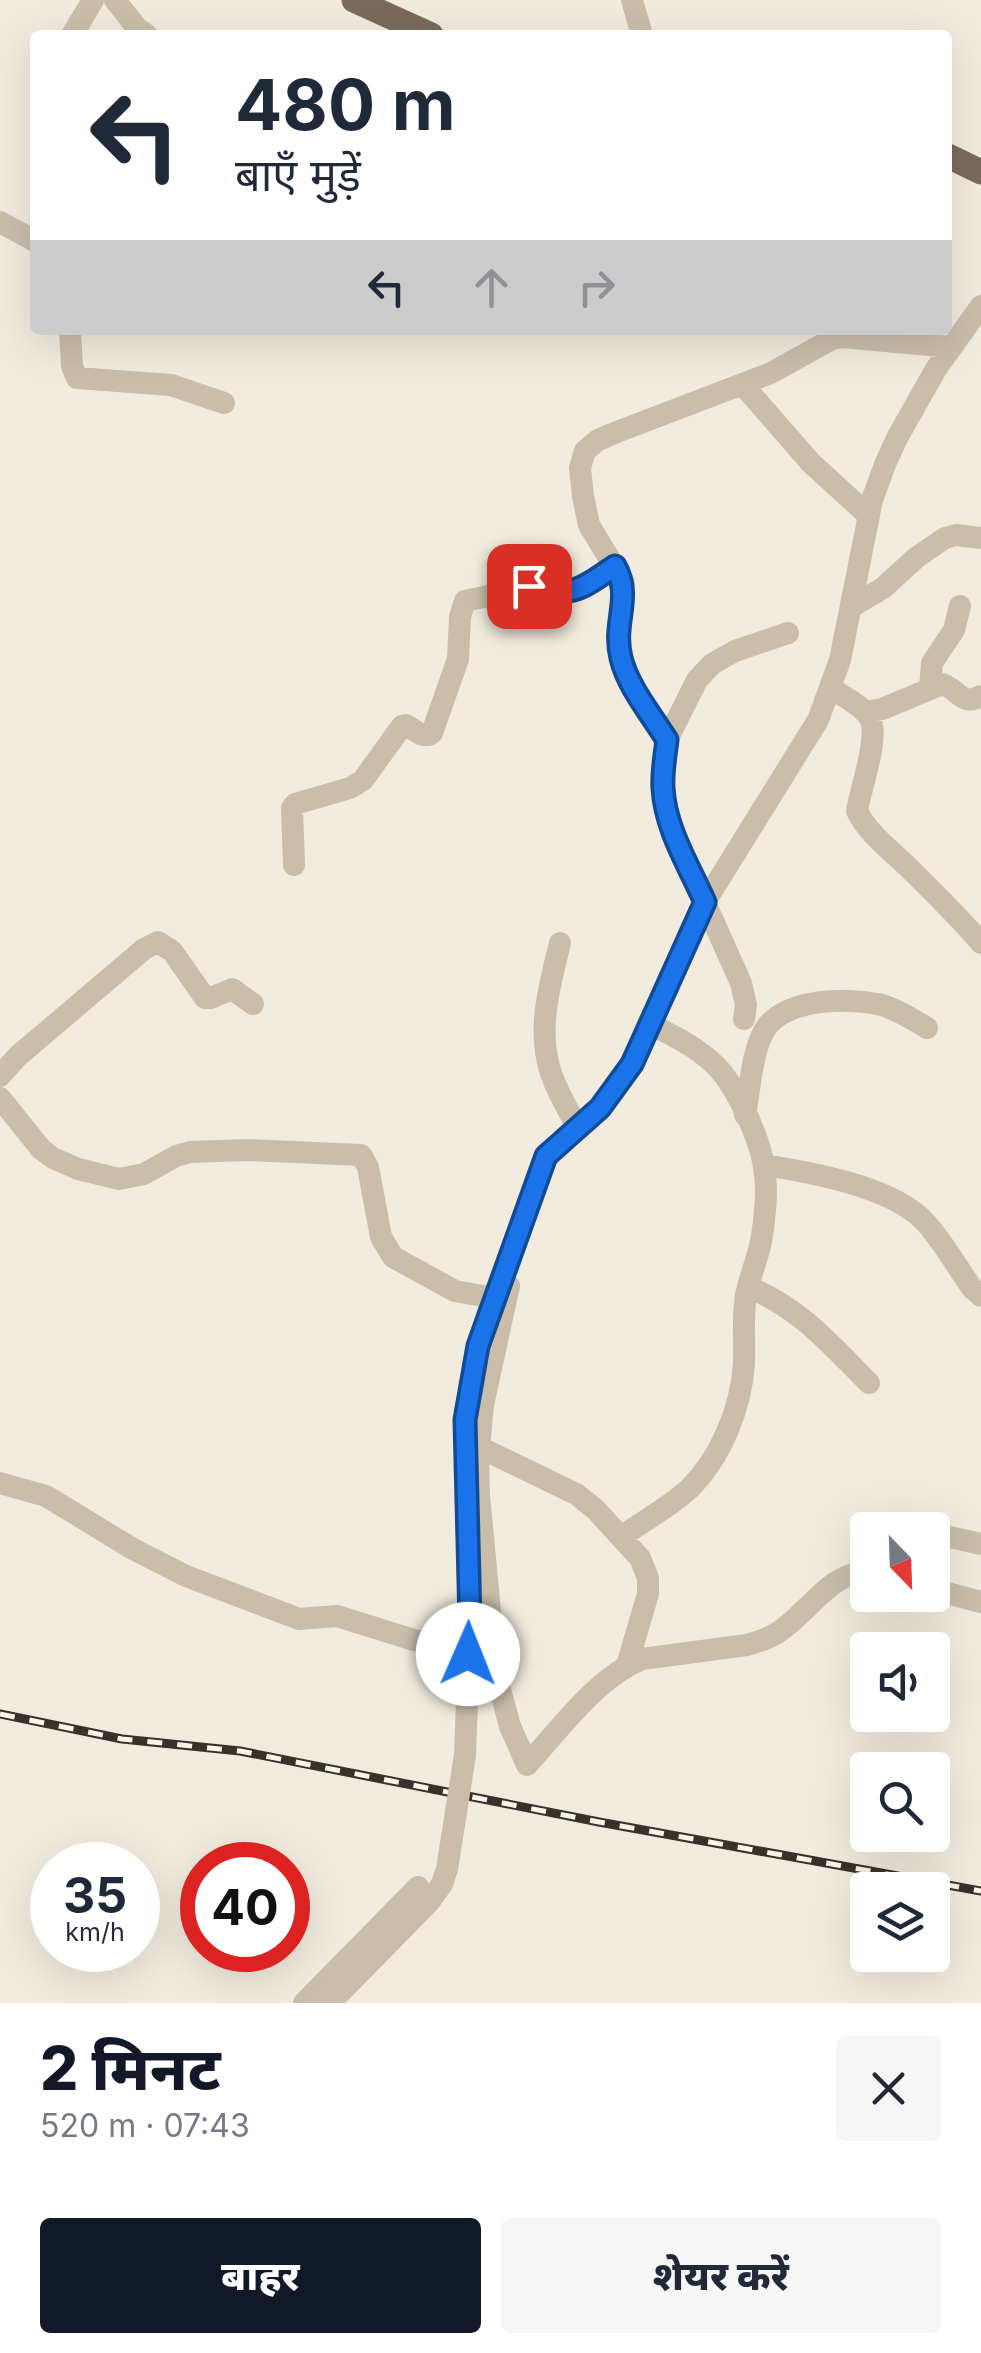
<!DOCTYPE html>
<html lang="hi">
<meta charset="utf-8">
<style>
body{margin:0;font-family:Inter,"Noto Sans Devanagari",sans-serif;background:#f6f6f7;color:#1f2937;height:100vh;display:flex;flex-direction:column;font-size:38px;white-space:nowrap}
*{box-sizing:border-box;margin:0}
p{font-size:32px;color:#747a83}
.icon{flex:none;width:55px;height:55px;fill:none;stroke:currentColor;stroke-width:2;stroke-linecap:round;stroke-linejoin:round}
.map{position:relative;height:2003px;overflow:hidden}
.drawer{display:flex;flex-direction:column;background:#fff;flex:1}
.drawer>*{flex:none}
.top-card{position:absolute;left:30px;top:30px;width:922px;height:305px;border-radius:10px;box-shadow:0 10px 40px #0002;background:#fff;color:#1f2937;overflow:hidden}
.needle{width:65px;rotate:157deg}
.buttons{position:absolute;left:850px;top:1512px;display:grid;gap:20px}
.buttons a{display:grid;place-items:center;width:100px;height:100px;border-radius:10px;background:#fff;box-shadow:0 10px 40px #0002;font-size:50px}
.speed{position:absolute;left:30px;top:1842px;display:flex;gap:20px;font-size:50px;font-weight:700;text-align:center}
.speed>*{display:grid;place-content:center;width:130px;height:130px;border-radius:50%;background:#fff;box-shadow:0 10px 40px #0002;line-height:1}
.speed small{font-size:25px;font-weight:400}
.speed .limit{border:15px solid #d22;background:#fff;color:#111}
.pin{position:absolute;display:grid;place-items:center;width:85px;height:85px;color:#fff;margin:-42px;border-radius:20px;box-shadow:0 5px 15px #0006}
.me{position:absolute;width:110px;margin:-55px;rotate:1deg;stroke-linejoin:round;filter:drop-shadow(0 0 8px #0008)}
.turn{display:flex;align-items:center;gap:35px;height:210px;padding:0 40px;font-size:45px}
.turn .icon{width:130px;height:130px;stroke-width:2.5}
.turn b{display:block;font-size:70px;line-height:85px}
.lanes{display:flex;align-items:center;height:95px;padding:0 40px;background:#0003;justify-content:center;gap:50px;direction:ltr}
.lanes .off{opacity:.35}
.round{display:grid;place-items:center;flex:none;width:105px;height:105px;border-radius:10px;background:#f6f6f7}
.head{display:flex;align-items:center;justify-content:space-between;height:170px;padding:0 40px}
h1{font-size:60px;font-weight:800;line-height:75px;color:#111827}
.primary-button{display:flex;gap:20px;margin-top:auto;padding:20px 40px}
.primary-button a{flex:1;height:115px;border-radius:10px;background:#111827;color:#fff;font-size:40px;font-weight:800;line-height:115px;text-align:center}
.primary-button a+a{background:#f6f6f7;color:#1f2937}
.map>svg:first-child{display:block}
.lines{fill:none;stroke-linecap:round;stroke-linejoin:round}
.minor{stroke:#cabeab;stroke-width:22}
.major{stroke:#796a5c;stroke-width:25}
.rail-casing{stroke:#38312a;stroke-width:9}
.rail{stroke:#faf5eb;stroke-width:5;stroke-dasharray:15;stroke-linecap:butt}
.minor-bridge{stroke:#cabeab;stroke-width:22}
.route-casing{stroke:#114b97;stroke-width:25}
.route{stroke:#1a73e8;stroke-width:18}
</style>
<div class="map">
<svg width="981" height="2003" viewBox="0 0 981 2003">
<rect width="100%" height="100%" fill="#f2ecdf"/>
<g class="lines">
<path class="minor" d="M115 0 137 28 147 35
M632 0 642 35
M72 35 93 0
M0 222 35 241
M70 330 72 366 77 378 171 385 224 403
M743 385 811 463 868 515
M851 607 883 588 917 557 945 538 956 535 981 538
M831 688C842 696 862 705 869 717 881 734 860 790 857 811 868 834 892 851 910 869 934 893 959 917 981 943
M930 688 932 663 954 630 960 606
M865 712 882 709 942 684C959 689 961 707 981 696
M667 740 628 678 621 659 617 636 624 583 589 525 583 496 580 468 585 451 598 440 617 432 771 373 832 339 842 337 951 347
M294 865 292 808 295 804 350 788 363 780 402 726 406 725C415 729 423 740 432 733L458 659 460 617 465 601 541 585 565 592 584 586 615 566
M560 943C550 985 537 1027 550 1070 556 1091 568 1109 578 1128
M744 1019 746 1005 741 983 671 827 663 789V766L667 740 697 680 712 664 735 651 788 633
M0 1076 18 1056 144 949 158 942 172 951 205 998H211L232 989 253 1004
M0 1098 41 1149 53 1158 78 1169 119 1179 144 1174 176 1156 190 1152 248 1150 361 1155 368 1167 381 1237 393 1257 455 1291 494 1298
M745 1115C750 1090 752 1045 768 1025 792 998 846 998 878 1004 895 1008 912 1019 927 1028
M764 1165C810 1172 894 1187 926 1223 944 1243 957 1267 972 1288L981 1296
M509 1286 483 1405 478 1458 479 1495 496 1675 510 1726 527 1765C560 1729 596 1678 642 1659L747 1645C757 1642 768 1639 777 1633 807 1615 830 1571 868 1572
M748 1287C800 1308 830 1344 869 1383
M490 1307 546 1156 600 1108 632 1064 705 902 818 720 840 660 872 500 886 462 897 438 936 369 981 306
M479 1447 576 1494 595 1509 640 1558 648 1578V1594L627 1665
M0 1483 46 1496 133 1549 186 1576 299 1619 337 1616 414 1640 435 1644 485 1648
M875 1530C887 1520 902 1527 916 1530
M932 1533 981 1544
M621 1537C643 1521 670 1507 690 1488 721 1457 741 1408 744 1364 745 1341 742 1318 746 1295 750 1275 759 1256 762 1236 765 1214 768 1189 764 1167 760 1139 736 1085 715 1065 697 1047 672 1035 650 1024
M932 1589 981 1602
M304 2003 418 1887"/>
<path class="major" d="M354 0 431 35
M948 156 981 172"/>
<g class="rail-casing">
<path id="rail" d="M0 1714 122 1739 240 1751 599 1822 981 1891"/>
</g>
<use href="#rail" class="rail"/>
<path class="minor-bridge" d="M330 2003 429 1902 442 1884 447 1869 465 1755 470 1621 465 1421 478 1346 490 1307"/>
</g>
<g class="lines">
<g class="route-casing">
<path id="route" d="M468 1654 470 1621 465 1420 478 1346 546 1156 600 1108 632 1064 705 902C689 866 665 828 663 788 662 772 665 756 667 740 651 714 628 687 621 658 612 622 633 598 615 566 601 575 580 593 562 591 548 590 546 584 529 586"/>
</g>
<use href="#route" class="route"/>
</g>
</svg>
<div class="buttons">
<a><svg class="needle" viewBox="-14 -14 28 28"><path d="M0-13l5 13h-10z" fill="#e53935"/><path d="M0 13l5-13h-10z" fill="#747a83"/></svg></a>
<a><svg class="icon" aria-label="sound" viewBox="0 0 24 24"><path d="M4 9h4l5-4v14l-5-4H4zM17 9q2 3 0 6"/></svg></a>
<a><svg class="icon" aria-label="search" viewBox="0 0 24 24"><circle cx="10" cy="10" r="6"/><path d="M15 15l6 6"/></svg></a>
<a><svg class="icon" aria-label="layers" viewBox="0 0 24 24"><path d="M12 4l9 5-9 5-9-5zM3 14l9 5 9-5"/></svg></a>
</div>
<div class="speed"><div>35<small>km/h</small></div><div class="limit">40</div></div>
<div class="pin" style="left:529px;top:586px;background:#d93025"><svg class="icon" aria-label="arrive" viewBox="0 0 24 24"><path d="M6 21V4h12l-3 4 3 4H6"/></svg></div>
<svg class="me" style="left:468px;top:1654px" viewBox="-20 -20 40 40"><circle r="19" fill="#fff"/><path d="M0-13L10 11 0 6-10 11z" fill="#1a73e8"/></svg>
<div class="top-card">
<div class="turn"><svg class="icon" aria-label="left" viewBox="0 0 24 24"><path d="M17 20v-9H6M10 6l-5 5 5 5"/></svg><div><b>480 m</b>बाएँ मुड़ें</div></div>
<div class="lanes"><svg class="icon" aria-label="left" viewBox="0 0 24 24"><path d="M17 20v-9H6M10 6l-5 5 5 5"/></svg><svg class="icon off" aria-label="ahead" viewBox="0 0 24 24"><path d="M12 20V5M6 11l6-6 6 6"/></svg><svg class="icon off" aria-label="right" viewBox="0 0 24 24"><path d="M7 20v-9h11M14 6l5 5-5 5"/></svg></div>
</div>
</div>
<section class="drawer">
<div class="head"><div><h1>2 मिनट</h1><p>520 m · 07:43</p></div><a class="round"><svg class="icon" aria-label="close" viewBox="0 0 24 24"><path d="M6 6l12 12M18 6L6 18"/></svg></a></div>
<div class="primary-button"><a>बाहर</a><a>शेयर करें</a></div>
</section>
